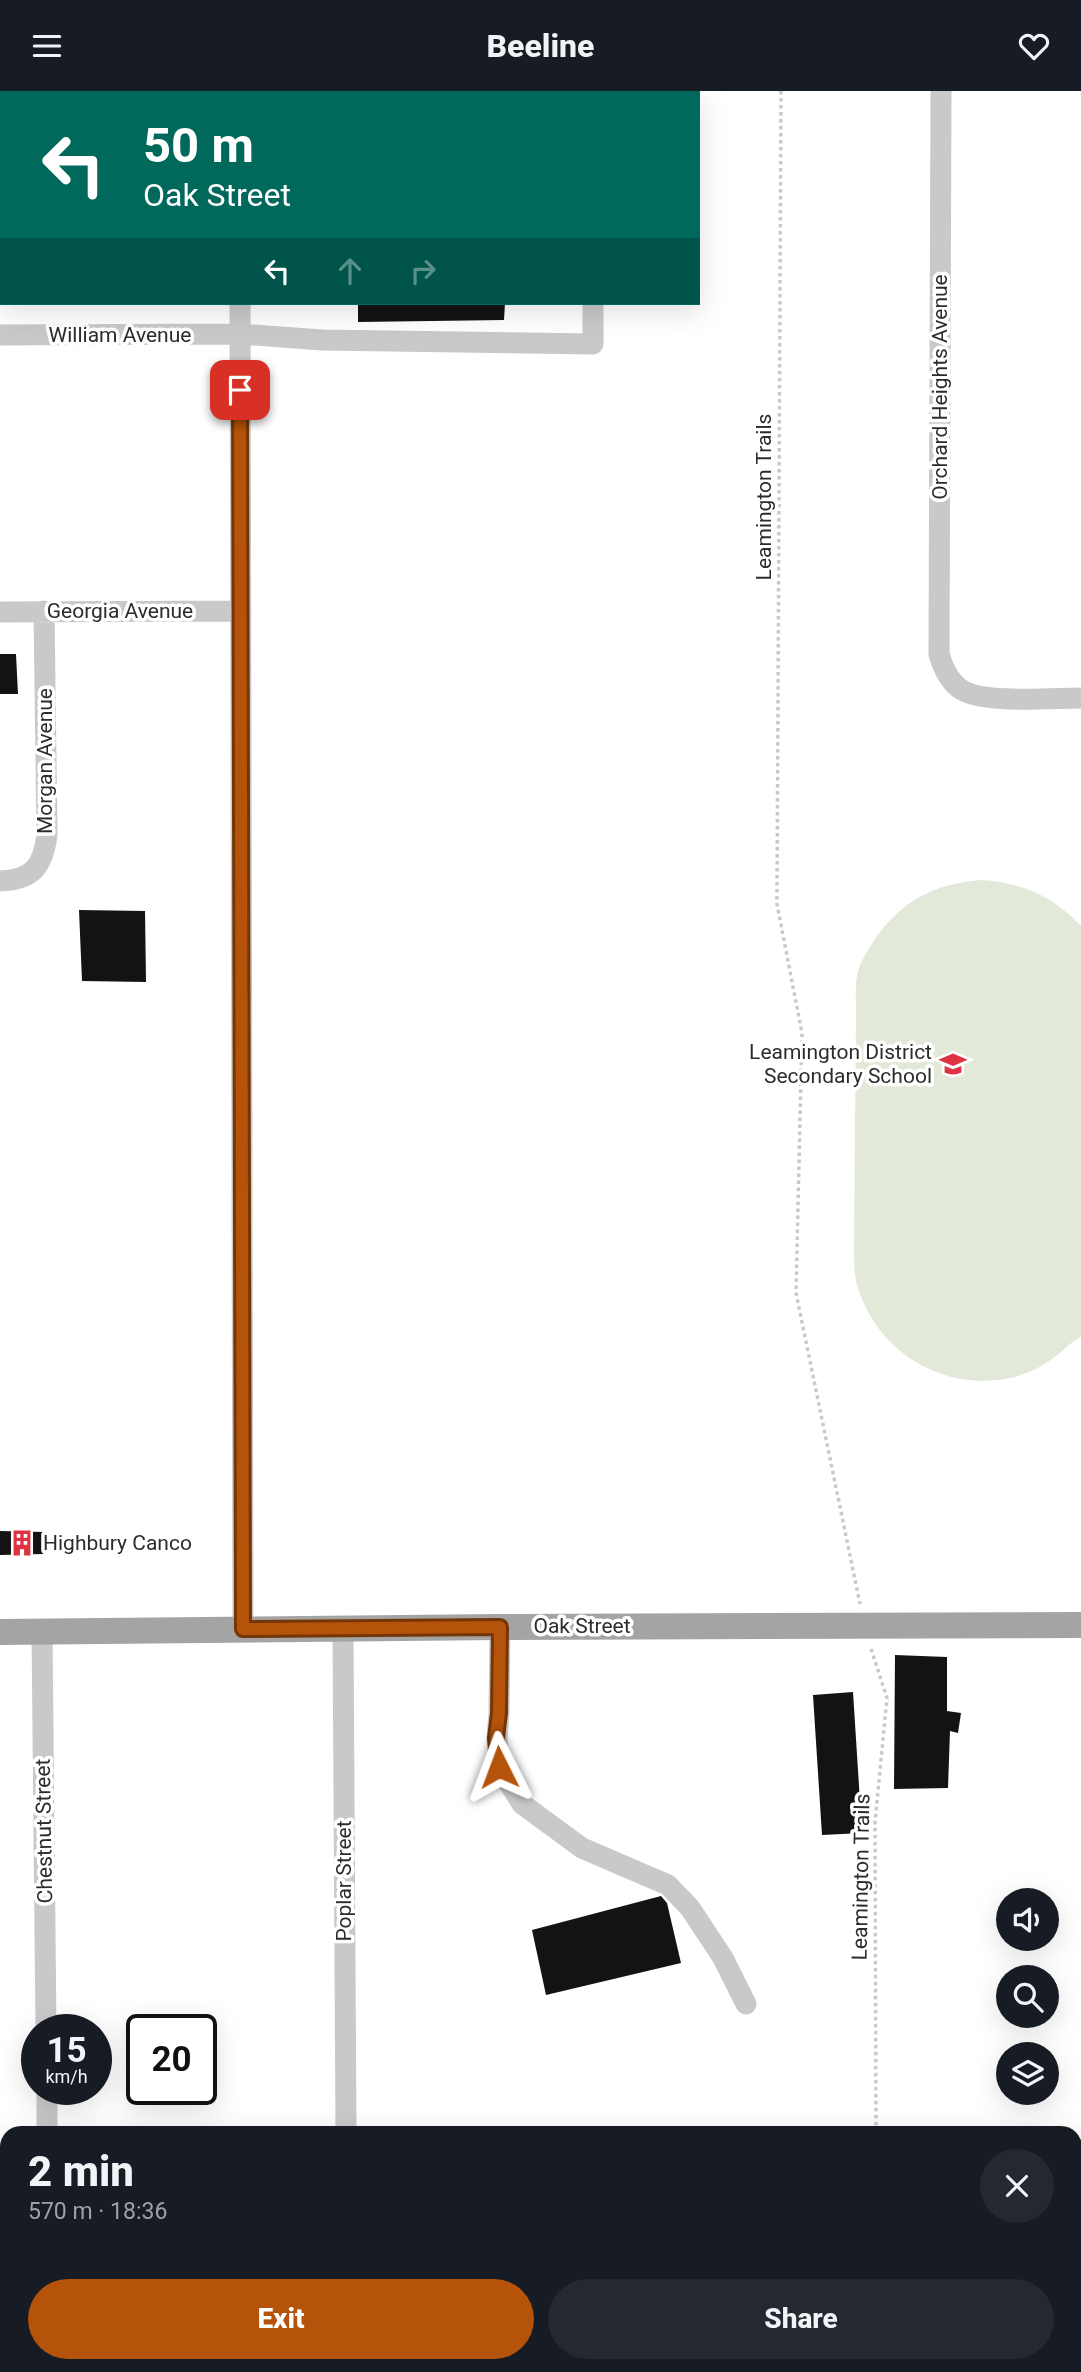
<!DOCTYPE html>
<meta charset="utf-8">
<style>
body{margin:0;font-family:Roboto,sans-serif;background:#242831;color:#f1f3f6;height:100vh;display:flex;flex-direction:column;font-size:26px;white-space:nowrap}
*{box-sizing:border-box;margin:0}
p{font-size:23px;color:#9ea1a6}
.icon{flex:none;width:38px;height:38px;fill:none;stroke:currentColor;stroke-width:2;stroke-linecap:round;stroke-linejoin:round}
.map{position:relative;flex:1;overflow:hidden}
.drawer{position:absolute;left:0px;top:2035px;width:1082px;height:247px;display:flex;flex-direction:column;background:#171b24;border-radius:21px 21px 0 0;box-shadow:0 7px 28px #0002}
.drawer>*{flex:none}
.guide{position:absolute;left:0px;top:0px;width:700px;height:214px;box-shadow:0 7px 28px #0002;background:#00695c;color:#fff;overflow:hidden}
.fabs{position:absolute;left:996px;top:1797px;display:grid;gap:14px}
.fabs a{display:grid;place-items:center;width:63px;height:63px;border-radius:50%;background:#171b24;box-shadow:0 7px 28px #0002;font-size:35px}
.speed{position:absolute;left:21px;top:1923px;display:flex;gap:14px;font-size:35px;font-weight:700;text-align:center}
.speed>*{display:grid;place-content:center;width:91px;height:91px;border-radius:50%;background:#171b24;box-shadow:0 7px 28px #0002;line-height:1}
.speed small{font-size:18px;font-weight:400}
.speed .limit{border:4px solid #111;border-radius:10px;background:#fff;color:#111}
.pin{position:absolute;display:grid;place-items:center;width:60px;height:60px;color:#fff;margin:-30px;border-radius:14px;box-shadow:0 4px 10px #0006}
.me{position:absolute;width:77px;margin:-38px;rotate:357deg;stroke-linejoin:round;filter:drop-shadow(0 0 5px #0008)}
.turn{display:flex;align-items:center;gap:24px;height:147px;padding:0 28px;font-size:32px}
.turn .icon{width:91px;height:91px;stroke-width:2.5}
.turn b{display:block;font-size:49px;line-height:60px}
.lanes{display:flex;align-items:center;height:66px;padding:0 28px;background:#0003;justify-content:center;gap:35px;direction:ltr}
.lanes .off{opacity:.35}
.round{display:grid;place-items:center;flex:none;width:74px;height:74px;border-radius:37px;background:#242831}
.headline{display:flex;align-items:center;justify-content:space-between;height:119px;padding:0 28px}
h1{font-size:42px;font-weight:800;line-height:52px}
.button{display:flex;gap:14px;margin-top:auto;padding:14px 28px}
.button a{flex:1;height:80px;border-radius:42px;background:#b45309;color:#fff;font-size:28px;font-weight:800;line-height:80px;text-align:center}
.button a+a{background:#242831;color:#f1f3f6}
header{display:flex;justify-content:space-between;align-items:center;height:91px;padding:0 28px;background:#171b24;font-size:32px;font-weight:800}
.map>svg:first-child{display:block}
.green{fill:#e2e9d9}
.building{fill:#131313}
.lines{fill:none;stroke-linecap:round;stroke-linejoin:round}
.path{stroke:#c9c9c9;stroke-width:3.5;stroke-dasharray:3.5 3.5;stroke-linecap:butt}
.minor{stroke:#c9c9c9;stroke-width:21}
.major{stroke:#a4a4a4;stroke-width:26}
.route-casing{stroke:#753606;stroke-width:18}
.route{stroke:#b45309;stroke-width:12}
.labels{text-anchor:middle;stroke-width:7;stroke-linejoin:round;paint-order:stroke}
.street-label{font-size:21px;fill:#2c2c2c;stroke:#fff}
.poi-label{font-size:21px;fill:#2c2c2c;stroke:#fff;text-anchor:end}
</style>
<header><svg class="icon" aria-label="menu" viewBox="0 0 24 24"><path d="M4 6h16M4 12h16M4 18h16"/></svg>Beeline<svg class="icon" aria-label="heart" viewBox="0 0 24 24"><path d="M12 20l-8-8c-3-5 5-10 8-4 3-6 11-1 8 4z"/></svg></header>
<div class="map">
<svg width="1081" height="2281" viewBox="0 0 1081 2281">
<rect width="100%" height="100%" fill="#fff"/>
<path class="green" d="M981 789C1020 791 1053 805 1081 835V1246C1072 1250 1064 1259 1056 1265 1045 1274 1031 1281 1018 1285 947 1305 874 1261 856 1190 854 1180 854 1168 854 1158L856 923C856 911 855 897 857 885 859 873 866 862 873 851 900 811 932 793 981 789Z
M0 2166H7V2275H51V2281H0Z"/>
<path class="building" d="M358 212H505L504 229 358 231Z
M0 563H16L18 603H0Z
M79 819 145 820 146 891 82 890Z
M0 1440 43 1441V1463L0 1464Z
M895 1564 947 1566V1620L961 1622 958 1642 950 1640 948 1697 894 1698Z
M853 1601 862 1742 822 1744 813 1604Z
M661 1805 667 1812 681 1872 546 1904 532 1839Z"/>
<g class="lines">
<path class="path" d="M781 0 777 813 802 942 796 1202 860 1513
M871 1558 887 1607 875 1731 876 2042
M869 2281V2275"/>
<path class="minor" d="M240 0V2
M941 0 939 563C943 577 949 591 962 599 986 613 1052 607 1081 607
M594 2V0
M240 212 243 1538
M0 244 240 243 322 249 593 253V212
M0 521 241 520
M0 790C33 789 43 775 47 744L44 520
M500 1536 499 1622 497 1647 499 1676 522 1713 582 1757 668 1794 690 1817 723 1867 746 1913
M343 1537 346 2042
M42 1541 46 1939
M47 1998V2042
M51 2275V2281
M347 2275V2281
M619 2281H626"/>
<path class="major" d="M0 1541 500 1536 1081 1534"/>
</g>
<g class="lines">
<g class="route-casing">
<path id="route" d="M240 299 243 1538 500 1536 499 1622 496 1647 499 1676"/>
</g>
<use href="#route" class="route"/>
</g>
<defs>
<g id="school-bare" transform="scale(2.1)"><path d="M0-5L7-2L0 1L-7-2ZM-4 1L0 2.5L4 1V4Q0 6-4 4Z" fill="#df3241" stroke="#fff" stroke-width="2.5" paint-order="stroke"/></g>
<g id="building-bare" transform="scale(2.1)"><path d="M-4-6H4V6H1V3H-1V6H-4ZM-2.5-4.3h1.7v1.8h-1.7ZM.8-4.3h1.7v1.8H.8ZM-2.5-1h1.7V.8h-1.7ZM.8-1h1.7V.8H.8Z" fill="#df3241" stroke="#fff" stroke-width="2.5" paint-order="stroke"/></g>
</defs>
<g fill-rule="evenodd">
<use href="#school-bare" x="953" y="973"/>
<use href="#building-bare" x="22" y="1452"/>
</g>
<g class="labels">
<g class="street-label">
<text x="120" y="251">William Avenue</text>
<text transform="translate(940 296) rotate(-90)" y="7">Orchard Heights Avenue</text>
<text transform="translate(764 406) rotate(-90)" y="7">Leamington Trails</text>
<text x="120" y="527">Georgia Avenue</text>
<text transform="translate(45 670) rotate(-90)" y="7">Morgan Avenue</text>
<text x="582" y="1542">Oak Street</text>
<text transform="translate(44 1740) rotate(-91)" y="7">Chestnut Street</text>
<text transform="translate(861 1786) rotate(-89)" y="7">Leamington Trails</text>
<text transform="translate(344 1790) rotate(-90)" y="7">Poplar Street</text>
</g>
<g class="poi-label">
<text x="932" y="968">Leamington District<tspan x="932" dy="24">Secondary School</tspan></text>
<text x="43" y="1459" text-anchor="start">Highbury Canco</text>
</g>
</g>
</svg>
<div class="fabs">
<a><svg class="icon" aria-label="sound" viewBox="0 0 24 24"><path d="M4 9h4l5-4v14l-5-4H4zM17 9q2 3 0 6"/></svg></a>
<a><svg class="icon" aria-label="search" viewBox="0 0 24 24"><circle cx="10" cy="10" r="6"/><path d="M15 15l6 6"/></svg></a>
<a><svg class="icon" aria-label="layers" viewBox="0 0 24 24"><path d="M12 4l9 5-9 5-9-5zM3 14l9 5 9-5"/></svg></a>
</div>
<div class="speed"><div>15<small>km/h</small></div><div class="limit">20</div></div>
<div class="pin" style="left:240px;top:299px;background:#d93025"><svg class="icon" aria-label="arrive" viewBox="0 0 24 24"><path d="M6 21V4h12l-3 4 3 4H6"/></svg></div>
<svg class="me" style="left:499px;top:1676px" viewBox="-20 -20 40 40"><path d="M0-17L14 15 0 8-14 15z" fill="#b45309" stroke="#fff" stroke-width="4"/></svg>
<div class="guide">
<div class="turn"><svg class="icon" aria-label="left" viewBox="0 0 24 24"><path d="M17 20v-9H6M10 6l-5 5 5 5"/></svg><div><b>50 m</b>Oak Street</div></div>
<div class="lanes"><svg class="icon" aria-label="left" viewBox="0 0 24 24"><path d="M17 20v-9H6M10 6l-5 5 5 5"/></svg><svg class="icon off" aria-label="ahead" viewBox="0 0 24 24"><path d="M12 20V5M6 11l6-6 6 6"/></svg><svg class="icon off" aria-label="right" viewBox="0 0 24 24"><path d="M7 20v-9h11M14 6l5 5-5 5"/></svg></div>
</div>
<section class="drawer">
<div class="headline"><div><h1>2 min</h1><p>570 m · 18:36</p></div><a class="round"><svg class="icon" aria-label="close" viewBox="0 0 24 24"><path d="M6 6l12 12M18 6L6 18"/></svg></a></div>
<div class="button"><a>Exit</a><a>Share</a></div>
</section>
</div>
